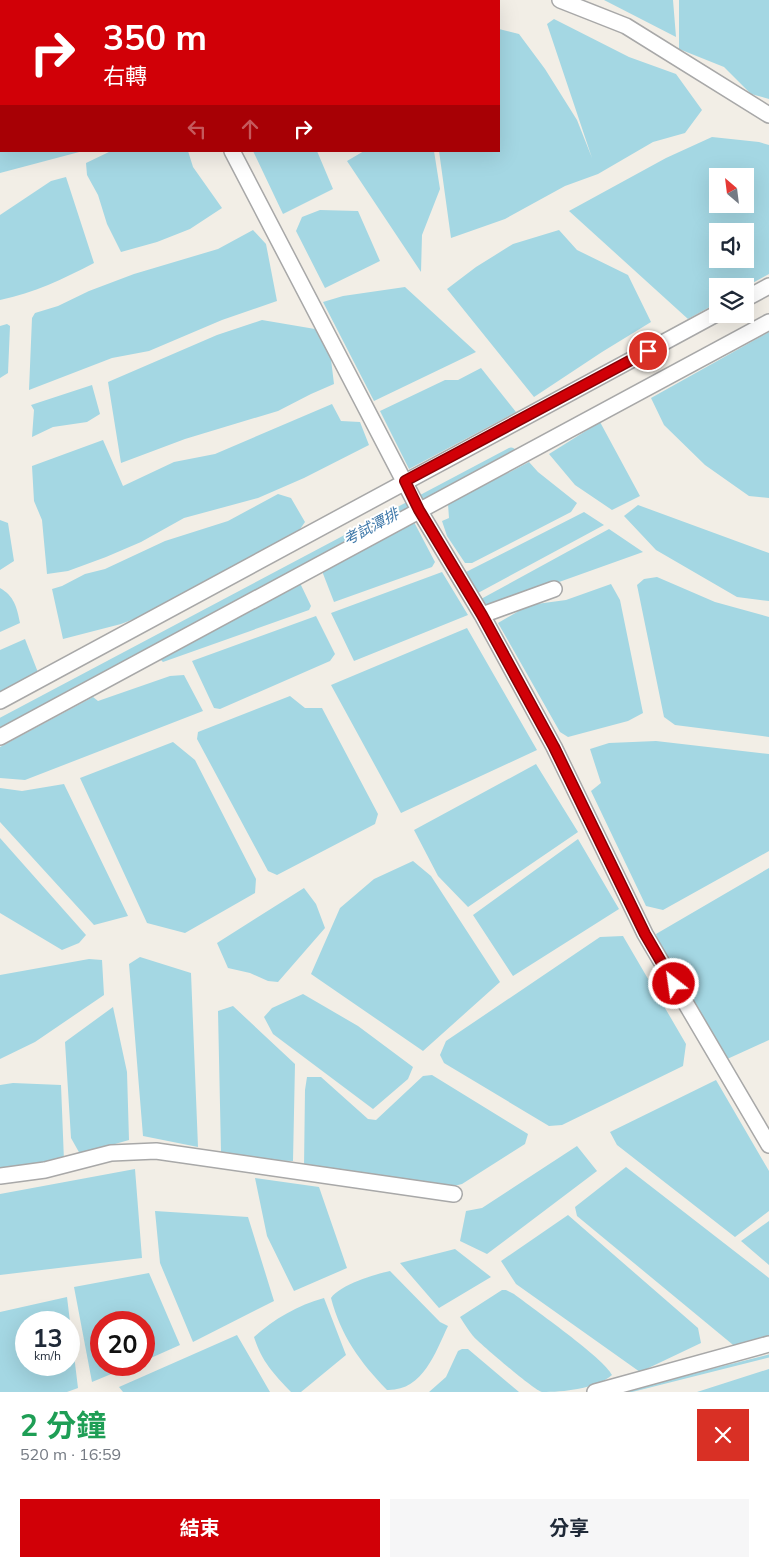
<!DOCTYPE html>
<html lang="zh-TW">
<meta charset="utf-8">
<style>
body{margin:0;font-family:Mulish,"Noto Sans TC",sans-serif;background:#f6f6f7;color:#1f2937;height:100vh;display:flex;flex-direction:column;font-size:19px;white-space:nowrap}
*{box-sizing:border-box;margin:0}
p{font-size:16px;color:#747a83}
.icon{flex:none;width:28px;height:28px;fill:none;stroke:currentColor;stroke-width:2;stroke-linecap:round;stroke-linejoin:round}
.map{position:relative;height:1392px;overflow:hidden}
.sheet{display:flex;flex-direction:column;background:#fff;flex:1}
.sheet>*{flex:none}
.guide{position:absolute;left:0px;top:0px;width:500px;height:152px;box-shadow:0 5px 20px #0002;background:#d10007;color:#fff;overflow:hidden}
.needle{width:32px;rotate:332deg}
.fabs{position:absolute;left:709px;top:168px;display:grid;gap:10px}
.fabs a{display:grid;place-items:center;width:45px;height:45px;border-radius:0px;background:#fff;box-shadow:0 5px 20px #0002;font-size:25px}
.speed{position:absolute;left:15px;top:1311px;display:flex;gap:10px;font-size:25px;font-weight:700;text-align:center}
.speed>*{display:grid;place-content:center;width:65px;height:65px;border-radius:50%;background:#fff;box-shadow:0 5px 20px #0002;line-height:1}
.speed small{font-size:12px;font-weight:400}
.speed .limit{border:8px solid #d22;background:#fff;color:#111}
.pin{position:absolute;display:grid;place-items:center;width:42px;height:42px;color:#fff;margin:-21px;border:2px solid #fff;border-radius:50%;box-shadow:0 1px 5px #0007}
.me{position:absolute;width:55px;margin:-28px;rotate:330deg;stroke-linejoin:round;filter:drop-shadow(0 0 4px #0008)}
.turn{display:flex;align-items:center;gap:18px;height:105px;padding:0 20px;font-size:22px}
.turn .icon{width:65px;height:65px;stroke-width:2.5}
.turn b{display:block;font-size:35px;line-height:42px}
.lanes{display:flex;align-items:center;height:48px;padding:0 20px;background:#0003;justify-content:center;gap:25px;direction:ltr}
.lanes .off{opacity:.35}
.round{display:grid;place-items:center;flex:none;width:52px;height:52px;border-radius:0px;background:#f6f6f7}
.summary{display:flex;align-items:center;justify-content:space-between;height:85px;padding:0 20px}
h1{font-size:30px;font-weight:700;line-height:38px;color:#1e9e55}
.primary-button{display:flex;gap:10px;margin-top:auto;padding:10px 20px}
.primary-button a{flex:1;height:58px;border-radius:0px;background:#d10007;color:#fff;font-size:20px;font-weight:700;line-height:58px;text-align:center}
.primary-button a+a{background:#f6f6f7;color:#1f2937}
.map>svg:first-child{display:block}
.water{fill:#a4d7e3;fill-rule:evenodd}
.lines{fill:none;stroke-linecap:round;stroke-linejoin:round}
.stream{stroke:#a4d7e3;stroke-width:3}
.canal{stroke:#a4d7e3;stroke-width:11}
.minor-casing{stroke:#a8a8a8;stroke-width:18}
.minor{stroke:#fff;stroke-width:15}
.route-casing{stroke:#880005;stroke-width:12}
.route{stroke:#d10007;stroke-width:9}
.labels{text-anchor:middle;stroke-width:4;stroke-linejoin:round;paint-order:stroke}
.water-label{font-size:15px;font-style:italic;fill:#3e78a9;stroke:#fff}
</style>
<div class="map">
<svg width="769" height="1392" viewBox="0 0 769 1392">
<rect width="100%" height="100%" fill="#f2eee6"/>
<path class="water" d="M604 0H673L676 37Z
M679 0H769V99L751 94 724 67 679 49Z
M554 19 629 57 676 74 702 110 685 133 653 142 598 174 565 186 505 219 451 238 439 151H499V29L519 34 545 69 577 120 592 158 547 24Z
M0 79 1 151H83L0 173Z
M712 137 759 142 769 145V274L745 287 718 286 717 303 688 319 569 211 666 158ZM745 176V204H718V176ZM745 231V259H718V231Z
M111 151H188L193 167 222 208 190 229 157 242 121 252 107 224 98 195 87 175 86 163Z
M253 151H317L333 189 283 214Z
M364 151H434L440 189 422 235 421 272 347 161Z
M66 177 94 263C63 279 34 293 0 300V215L51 181Z
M320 210 358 211 380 261 325 288 296 231 302 217Z
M253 230 266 244 277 301 222 320 149 351 112 358 29 390 32 318 35 313 58 306 89 291 134 274 218 249Z
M559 230 577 250 628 275 651 322 602 352 534 397 447 289 476 267 513 244Z
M405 287 476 352 374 401 323 302 343 296Z
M262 320 315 329 330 351 334 384 311 394 278 411 185 439 121 463 108 382 217 335Z
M7 324 10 326 8 373 0 378V326Z
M769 332V498L749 496 705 465 664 425 651 398Z
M481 368 516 412 409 469 380 411 445 380H458Z
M92 385 100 414 87 422 53 427 32 437 34 410 31 405Z
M332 404 341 421 360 422 369 445 304 478 258 498 184 518 141 542 106 557 68 571 47 574 42 520 34 501 32 466 103 440 123 486 174 462 215 454Z
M600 422 640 496 612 510 575 485 549 454Z
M529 462 538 472 577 503 571 512 472 563H465L447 536 442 521 449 518 448 504Z
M278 494 291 498 305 522 296 535 160 609 121 624 63 639 52 589 62 586 85 574 105 569 165 541 228 521Z
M638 505 769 553V601L737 597 656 550 624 516Z
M584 512 604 525 478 593 466 572Z
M0 520 8 523 14 561 0 570Z
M414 522 435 562 432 567 334 602 322 571Z
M609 529 643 552 486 608 481 599Z
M442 572 468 615 354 661 331 613Z
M657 577 715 602 769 617V737L675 725 664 717 637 585 644 579Z
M300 583 311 606 309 610 163 662 160 659Z
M611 584 620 600 643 713 628 721 568 737 560 732 498 623 529 605 566 600Z
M0 588C14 596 17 607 20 623L0 632Z
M316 616 335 654 330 661 220 709 214 708 192 661Z
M467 628 537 750 401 813 331 685Z
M25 639 39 675 0 692V650Z
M184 675 203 711 25 780 0 778V747L93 697 98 701 170 676Z
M290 696 305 708H322L378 814 375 824 277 875 268 871 197 739 198 732Z
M656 741 769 754V851L663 910 646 906 591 791 601 783 590 749 609 743Z
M173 742 195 760 256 879 255 893 185 933 147 923 80 778Z
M536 764 578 832 468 907 438 876 414 830Z
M64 784 128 916 94 925 0 822V788L22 791Z
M0 838 86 935 79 943 62 950 0 913Z
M578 839 619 909 513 976 473 915Z
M413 861 431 876 500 982 423 1051 311 974 340 908 374 879Z
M769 868V1040L725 1060 659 948 656 934Z
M304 888 316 904 325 928 278 982 268 981 250 973 228 968 217 943Z
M623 936 686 1044 683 1066 562 1125 549 1126 444 1063 440 1055 446 1041 600 937Z
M140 957 191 973 198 1147 143 1136 129 964Z
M89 959 102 960 104 995 35 1042 0 1059V975Z
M303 994 358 1026 413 1067 408 1079 373 1109 273 1034 264 1017 272 1008Z
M233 1006 295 1064 293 1161 258 1160 221 1152 218 1011Z
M113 1007 127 1072 129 1140 80 1154 71 1138 65 1042Z
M432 1075 528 1134 525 1144 462 1184 454 1186 304 1167 305 1090 307 1077H321L368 1119 376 1120 423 1076Z
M716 1080 769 1171V1211L735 1237 617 1145 610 1132Z
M13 1083 61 1085 64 1161 30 1167H0V1085Z
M577 1146 597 1171 487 1254 460 1241 466 1211 482 1208Z
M626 1167 769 1278V1340L738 1349 577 1216 575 1207Z
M135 1169 142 1258 0 1275V1194Z
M255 1178 319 1187 347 1268 294 1291 267 1236Z
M155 1211 248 1217 274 1301 193 1342 160 1263Z
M568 1215 698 1328 701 1343 640 1372 516 1284 501 1261Z
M769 1221V1265L741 1241Z
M455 1249 491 1277 439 1308 400 1263Z
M390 1271 440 1322 448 1326C435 1353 423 1391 387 1390 360 1362 341 1336 331 1298 340 1285 375 1274 390 1271Z
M149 1273 180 1345 144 1361V1322H101V1365H133L92 1382 74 1287Z
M502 1290H506L514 1294C532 1308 605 1359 612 1375 596 1389 563 1392 542 1392 535 1391 479 1343 473 1336 468 1330 464 1323 460 1317Z
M67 1297 78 1388 67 1392H0V1312ZM26 1322H69V1365H26Z
M324 1298 346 1355 301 1392H291C273 1373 262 1362 254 1337 274 1319 298 1305 324 1298Z
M237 1335 270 1392H123L119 1387Z
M462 1349H468L519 1392H429L446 1377 458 1351Z
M769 1369V1392H697Z"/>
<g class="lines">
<path class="stream" d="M626 1392 769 1356"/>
<path class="canal" d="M0 724 511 453"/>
<g class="minor-casing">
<path id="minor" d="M153 0V1
M560 0 626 26 769 115
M232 151 419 510 482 615 554 747 645 934 769 1145
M745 299 769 286
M482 615 554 589
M0 701 718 313
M0 737 769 322
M0 1176 45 1170 111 1153 156 1151 454 1194
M595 1392 769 1344"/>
</g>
<use href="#minor" class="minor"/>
</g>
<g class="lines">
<g class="route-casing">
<path id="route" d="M648 351 405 481 419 510 482 615 554 747 645 934 674 984"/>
</g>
<use href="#route" class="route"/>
</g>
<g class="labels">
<g class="water-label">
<text transform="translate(371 527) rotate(-28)" y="5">考試潭排</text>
</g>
</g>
</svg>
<div class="fabs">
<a><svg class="needle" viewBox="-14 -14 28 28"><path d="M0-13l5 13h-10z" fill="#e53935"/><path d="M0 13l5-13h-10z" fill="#747a83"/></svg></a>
<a><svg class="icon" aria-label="sound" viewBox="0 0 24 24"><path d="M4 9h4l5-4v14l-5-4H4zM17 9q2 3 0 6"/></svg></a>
<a><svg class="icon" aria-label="layers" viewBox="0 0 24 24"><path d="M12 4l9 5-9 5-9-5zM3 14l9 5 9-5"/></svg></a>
</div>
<div class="speed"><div>13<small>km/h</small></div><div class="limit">20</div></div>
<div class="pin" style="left:648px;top:351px;background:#d93025"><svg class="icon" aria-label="arrive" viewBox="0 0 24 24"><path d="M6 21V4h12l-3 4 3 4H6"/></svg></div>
<svg class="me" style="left:674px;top:984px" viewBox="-20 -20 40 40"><circle r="17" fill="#d10007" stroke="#fff" stroke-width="3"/><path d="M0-11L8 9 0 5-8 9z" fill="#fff"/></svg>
<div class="guide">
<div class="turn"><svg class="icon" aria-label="right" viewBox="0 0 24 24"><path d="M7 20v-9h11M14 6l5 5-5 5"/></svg><div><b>350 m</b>右轉</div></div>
<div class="lanes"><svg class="icon off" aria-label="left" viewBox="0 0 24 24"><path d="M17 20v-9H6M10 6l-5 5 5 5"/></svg><svg class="icon off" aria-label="ahead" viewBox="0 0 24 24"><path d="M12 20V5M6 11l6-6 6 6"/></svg><svg class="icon" aria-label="right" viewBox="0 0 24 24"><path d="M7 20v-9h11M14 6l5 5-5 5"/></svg></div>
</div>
</div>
<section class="sheet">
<div class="summary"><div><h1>2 分鐘</h1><p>520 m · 16:59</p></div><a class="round" style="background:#d93025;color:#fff"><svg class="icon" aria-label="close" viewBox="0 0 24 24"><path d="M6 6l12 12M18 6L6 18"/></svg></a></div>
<div class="primary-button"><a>結束</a><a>分享</a></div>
</section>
